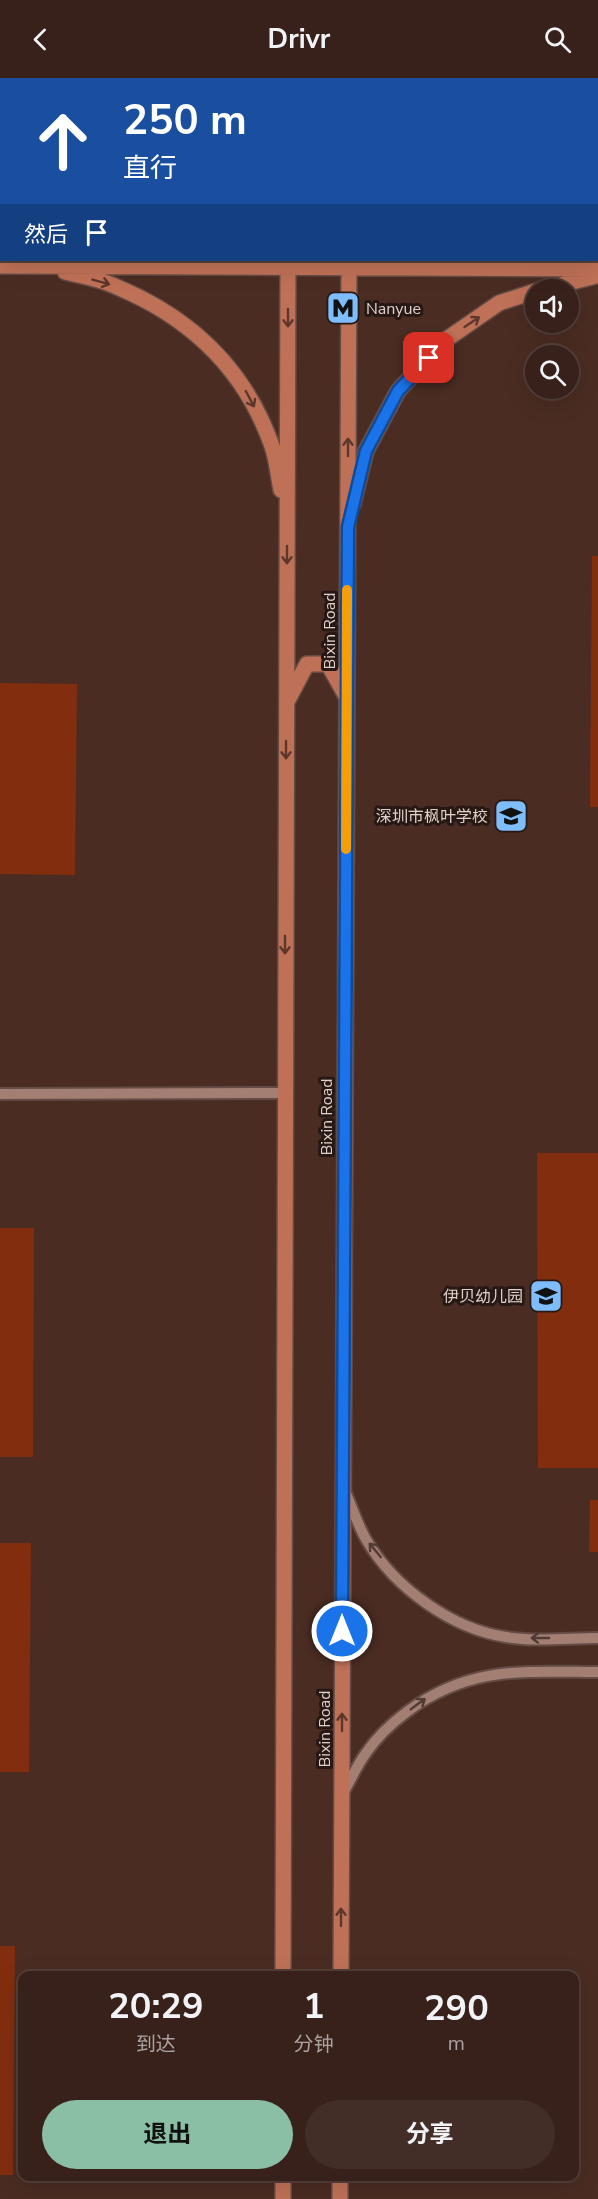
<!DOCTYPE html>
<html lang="zh">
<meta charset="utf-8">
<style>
body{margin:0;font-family:"Nunito Sans","Noto Sans SC",sans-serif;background:#432e27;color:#f1f3f6;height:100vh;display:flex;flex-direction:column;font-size:22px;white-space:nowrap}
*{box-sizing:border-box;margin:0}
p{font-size:20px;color:#aba3a2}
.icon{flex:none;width:33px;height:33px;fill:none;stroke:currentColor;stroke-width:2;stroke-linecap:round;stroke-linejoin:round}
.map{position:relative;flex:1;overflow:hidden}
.panel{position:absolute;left:18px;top:1893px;width:561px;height:210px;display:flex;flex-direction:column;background:#38211a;border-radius:12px;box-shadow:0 6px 24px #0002,0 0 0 2px #523e39}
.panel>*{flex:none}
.top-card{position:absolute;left:0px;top:0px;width:598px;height:183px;box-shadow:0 6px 24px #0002,0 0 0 2px #523e39;background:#1a4fa0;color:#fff;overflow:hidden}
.buttons{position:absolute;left:525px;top:201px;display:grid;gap:12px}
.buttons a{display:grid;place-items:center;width:54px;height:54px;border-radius:50%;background:#38211a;box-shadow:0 6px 24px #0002,0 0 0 2px #523e39;font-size:30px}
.pin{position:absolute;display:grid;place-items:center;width:51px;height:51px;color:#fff;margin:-26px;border-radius:12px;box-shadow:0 3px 9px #0006}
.me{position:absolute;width:66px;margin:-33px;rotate:0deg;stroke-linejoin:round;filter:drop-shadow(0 0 4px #0008)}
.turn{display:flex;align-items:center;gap:21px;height:126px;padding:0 24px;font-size:27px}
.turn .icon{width:78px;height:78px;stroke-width:2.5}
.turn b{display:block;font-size:42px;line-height:51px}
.then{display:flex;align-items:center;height:57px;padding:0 24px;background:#0003;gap:12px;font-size:22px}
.eta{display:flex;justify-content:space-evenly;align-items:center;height:102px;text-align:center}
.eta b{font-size:36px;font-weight:700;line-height:42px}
.button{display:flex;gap:12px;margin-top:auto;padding:12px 24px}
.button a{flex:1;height:69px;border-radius:36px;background:#8abfa5;color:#111;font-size:24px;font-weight:700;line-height:69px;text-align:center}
.button a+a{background:#432e27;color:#f1f3f6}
header{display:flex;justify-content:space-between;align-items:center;height:78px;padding:0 24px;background:#38211a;font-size:27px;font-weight:700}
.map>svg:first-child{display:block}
.building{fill:#822e0e}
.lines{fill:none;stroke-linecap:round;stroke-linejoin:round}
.minor-casing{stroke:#644b43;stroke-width:14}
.major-casing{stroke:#644b43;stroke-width:18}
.minor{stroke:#a27e73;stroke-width:10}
.major{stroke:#bf7157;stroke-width:15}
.oneway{stroke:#5c372b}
.oneway2{stroke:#513c35}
.route-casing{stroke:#114b97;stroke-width:15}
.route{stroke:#1a73e8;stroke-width:10}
.slow{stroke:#f59e0b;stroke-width:10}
.labels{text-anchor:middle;stroke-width:6;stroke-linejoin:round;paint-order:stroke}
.poi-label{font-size:16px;fill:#e1cec7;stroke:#261814;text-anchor:end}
.street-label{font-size:16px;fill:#e1cec7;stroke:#261814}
</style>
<header><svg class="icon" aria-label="back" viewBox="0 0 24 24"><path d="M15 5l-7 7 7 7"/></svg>Drivr<svg class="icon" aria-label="search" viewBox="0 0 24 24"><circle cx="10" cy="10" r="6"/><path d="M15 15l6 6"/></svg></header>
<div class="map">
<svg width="598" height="2121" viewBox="0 0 598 2121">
<rect width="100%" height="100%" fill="#4a2c22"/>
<path class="building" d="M592 478H598V729H590Z
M0 605 77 606 75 797 0 796Z
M537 1075H598V1390H538Z
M0 1150H34L33 1379H0Z
M590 1422H598V1474H589Z
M0 1465H31L29 1694H0Z
M0 1868H15L13 2097H0Z"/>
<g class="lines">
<g class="minor-casing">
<path id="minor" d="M0 1016 285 1015
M345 1413C352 1429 358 1448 367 1463 395 1510 452 1551 506 1559 536 1564 568 1560 598 1560
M343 1715C351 1702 357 1687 366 1675 377 1659 393 1644 408 1633 471 1587 525 1594 598 1594"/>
</g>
<g class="major-casing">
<path id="major" d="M288 0V2
M398 0 399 2
M248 2 249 0
M350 2V0
M597 111 598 112
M0 115H2
M0 188 598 191
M65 194C82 198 101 201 117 209 191 240 245 291 272 368 277 382 278 398 281 412
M541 212 596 198
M353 426 366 373 398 313 444 263 499 225 536 213
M288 622 307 586H328L346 618
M283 1898 288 182
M341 1898 349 182
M283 2121V2098
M340 2121V2098"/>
</g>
<use href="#minor" class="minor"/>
<use href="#major" class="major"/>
</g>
<defs><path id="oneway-shaft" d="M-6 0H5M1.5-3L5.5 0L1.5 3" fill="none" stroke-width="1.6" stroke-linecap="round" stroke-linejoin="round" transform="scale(1.5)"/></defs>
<g class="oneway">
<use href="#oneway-shaft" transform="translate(101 204) rotate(15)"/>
<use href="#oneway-shaft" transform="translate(288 240) rotate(90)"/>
<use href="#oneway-shaft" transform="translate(472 244) rotate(-34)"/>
<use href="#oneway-shaft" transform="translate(250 321) rotate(62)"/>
<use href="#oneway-shaft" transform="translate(348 369) rotate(-90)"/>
<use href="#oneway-shaft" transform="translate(287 477) rotate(90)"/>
<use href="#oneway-shaft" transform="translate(286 672) rotate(90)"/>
<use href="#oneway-shaft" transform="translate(285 867) rotate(90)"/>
<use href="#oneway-shaft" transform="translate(342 1644) rotate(-90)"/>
<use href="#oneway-shaft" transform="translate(341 1839) rotate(-90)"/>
</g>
<g class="oneway2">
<use href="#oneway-shaft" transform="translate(375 1472) rotate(-129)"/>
<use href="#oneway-shaft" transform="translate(540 1560) rotate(-180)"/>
<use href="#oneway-shaft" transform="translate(418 1626) rotate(-36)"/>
</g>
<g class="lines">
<g class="route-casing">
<path id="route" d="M342 1553 348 449 366 373 398 313 429 280"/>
</g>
<use href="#route" class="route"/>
<path class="slow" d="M346 771 347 512"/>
</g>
<defs>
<g id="metro-square" transform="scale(1.725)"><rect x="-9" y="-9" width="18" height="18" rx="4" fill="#7fbdfa" stroke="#261814"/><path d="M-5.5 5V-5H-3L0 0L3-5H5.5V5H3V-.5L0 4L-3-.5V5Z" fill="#111"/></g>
<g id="school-square" transform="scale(1.725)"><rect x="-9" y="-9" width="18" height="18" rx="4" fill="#7fbdfa" stroke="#261814"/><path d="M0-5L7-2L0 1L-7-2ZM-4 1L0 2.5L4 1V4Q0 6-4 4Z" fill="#111"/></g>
</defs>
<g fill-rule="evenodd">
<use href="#metro-square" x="343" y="230"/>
<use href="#school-square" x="511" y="738"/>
<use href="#school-square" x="546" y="1218"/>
</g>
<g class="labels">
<g class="poi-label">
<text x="366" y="236" text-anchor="start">Nanyue</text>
<text x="488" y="744">深圳市枫叶学校</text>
<text x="523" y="1224">伊贝幼儿园</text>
</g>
<g class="street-label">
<text transform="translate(329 553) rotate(-90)" y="6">Bixin Road</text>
<text transform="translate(326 1039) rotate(-90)" y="6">Bixin Road</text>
<text transform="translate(324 1651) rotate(-90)" y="6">Bixin Road</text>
</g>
</g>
</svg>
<div class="buttons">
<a><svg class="icon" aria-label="sound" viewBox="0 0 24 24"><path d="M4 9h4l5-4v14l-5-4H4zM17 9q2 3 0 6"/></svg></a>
<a><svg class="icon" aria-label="search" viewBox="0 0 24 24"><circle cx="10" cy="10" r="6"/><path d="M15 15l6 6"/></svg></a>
</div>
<div class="pin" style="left:429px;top:280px;background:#d93025"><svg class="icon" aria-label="arrive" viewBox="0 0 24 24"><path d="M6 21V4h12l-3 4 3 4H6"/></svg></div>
<svg class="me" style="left:342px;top:1553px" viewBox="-20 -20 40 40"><circle r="17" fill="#1a73e8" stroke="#fff" stroke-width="3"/><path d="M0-11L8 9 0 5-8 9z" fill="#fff"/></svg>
<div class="top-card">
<div class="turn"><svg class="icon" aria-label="ahead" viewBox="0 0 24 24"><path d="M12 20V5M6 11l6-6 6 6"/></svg><div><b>250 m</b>直行</div></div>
<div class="then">然后<svg class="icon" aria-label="arrive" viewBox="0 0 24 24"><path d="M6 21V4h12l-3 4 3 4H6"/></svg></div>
</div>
<section class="panel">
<div class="eta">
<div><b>20:29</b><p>到达</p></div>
<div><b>1</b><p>分钟</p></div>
<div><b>290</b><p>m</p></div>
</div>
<div class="button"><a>退出</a><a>分享</a></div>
</section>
</div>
